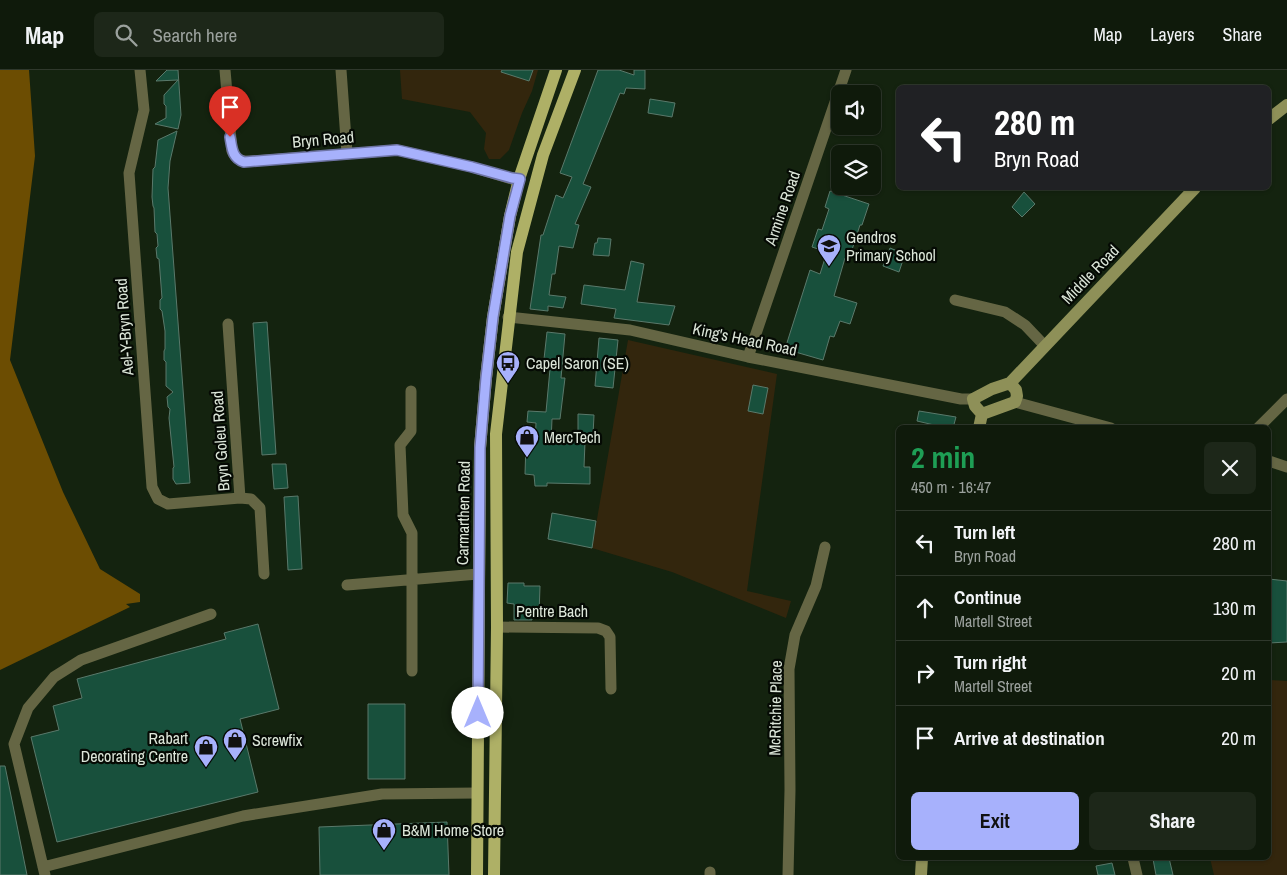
<!DOCTYPE html>
<meta charset="utf-8">
<style>
body{margin:0;font-family:"Archivo Narrow",sans-serif;background:#1d2719;color:#f1f3f6;height:100vh;display:flex;flex-direction:column;font-size:19px;white-space:nowrap}
*{box-sizing:border-box;margin:0}
p{font-size:16px;color:#9ba19d}
.icon{flex:none;width:28px;height:28px;fill:none;stroke:currentColor;stroke-width:2;stroke-linecap:round;stroke-linejoin:round}
.map{position:relative;flex:1;overflow:hidden}
.drawer{position:absolute;left:896px;top:355px;width:375px;height:435px;display:flex;flex-direction:column;background:#0f1a0b;border-radius:8px;box-shadow:0 1px 4px #0004,0 0 0 1px #2f382c}
.drawer>*{flex:none}
.hud{position:absolute;left:896px;top:15px;width:375px;height:105px;border-radius:8px;box-shadow:0 1px 4px #0004,0 0 0 1px #2f382c;background:#202124;color:#fff;overflow:hidden}
.fabs{position:absolute;left:831px;top:15px;display:grid;gap:10px}
.fabs a{display:grid;place-items:center;width:50px;height:50px;border-radius:8px;background:#0f1a0b;box-shadow:0 1px 4px #0004,0 0 0 1px #2f382c;font-size:25px}
.pin{position:absolute;display:grid;place-items:center;width:42px;height:42px;color:#fff;margin:-51px -21px;border-radius:50% 50% 50% 0;rotate:-45deg;box-shadow:0 0 5px #0007}
.pin .icon{rotate:45deg}
.me{position:absolute;width:55px;margin:-28px;rotate:0deg;stroke-linejoin:round;filter:drop-shadow(0 0 4px #0008)}
.turn{display:flex;align-items:center;gap:18px;height:105px;padding:0 15px;font-size:22px}
.turn .icon{width:65px;height:65px;stroke-width:2.5}
.turn b{display:block;font-size:35px;line-height:42px}
.round{display:grid;place-items:center;flex:none;width:52px;height:52px;border-radius:8px;background:#1d2719}
.overview{display:flex;align-items:center;justify-content:space-between;height:85px;padding:0 15px}
h1{font-size:30px;font-weight:700;line-height:38px;color:#1e9e55}
.cta{display:flex;gap:10px;margin-top:auto;padding:10px 15px}
.cta a{flex:1;height:58px;border-radius:8px;background:#a7b1fc;color:#111;font-size:20px;font-weight:700;line-height:58px;text-align:center}
.cta a+a{background:#1d2719;color:#f1f3f6}
ul{padding:0;list-style:none}
li{display:flex;align-items:center;gap:15px;height:65px;padding:0 15px;border-top:1px solid #2f382c}
li div{flex:1}
li b{display:block;font-size:19px}
li em{font-style:normal}
header{display:flex;align-items:center;gap:30px;box-sizing:border-box;height:70px;padding:0 25px;background:#0f1a0b;border-bottom:1px solid #2f382c}
header strong{font-size:24px}
nav{display:flex;gap:28px;margin-inline-start:auto;font-size:18px}
.search{width:350px;height:45px;background:#1d2719;display:flex;align-items:center;gap:12px;box-sizing:border-box;padding:0 18px;border-radius:8px;color:#9ba19d;font-size:19px}
.map>svg:first-child{display:block}
.green{fill:#33260d}
.forest{fill:#6c4d02}
.building{fill:#18503c;stroke:#5a796b}
.lines{fill:none;stroke-linecap:round;stroke-linejoin:round}
.street{stroke:#656644;stroke-width:11}
.secondary{stroke:#8e9058;stroke-width:12}
.primary{stroke:#aeb066;stroke-width:12}
.route-casing{stroke:#6d73a4;stroke-width:12}
.route{stroke:#a7b1fc;stroke-width:9}
.labels{text-anchor:middle;stroke-width:4.5;stroke-linejoin:round;paint-order:stroke}
.street-label{font-size:16px;fill:#dce6d9;stroke:#050a04}
.poi-label{font-size:16px;fill:#dce6d9;stroke:#050a04;text-anchor:start}
</style>
<header>
<strong>Map</strong>
<div class="search"><svg class="icon" aria-label="search" viewBox="0 0 24 24"><circle cx="10" cy="10" r="6"/><path d="M15 15l6 6"/></svg>Search here</div>
<nav><a>Map</a><a>Layers</a><a>Share</a></nav>
</header>
<div class="map">
<svg width="1287" height="805" viewBox="0 0 1287 805">
<rect width="100%" height="100%" fill="#14230f"/>
<path class="green" d="M400 0H538L532 21 522 43 509 80 500 89H489L484 79 486 63 470 42 402 29Z
M628 270 777 304 747 521 791 531 786 548 672 502 592 478Z
M1269 610 1287 611V805H1214L1210 788H1269Z"/>
<path class="forest" d="M0 0H29L35 86 10 290 63 422 100 499 140 524V532L126 534 130 537 0 600Z"/>
<path class="building" d="M167 0H178L181 45 178 59 155 54 166 48V36L164 34V25L178 10 156 11Z
M502 0H533L529 11 501 2Z
M598 0H619L634 5V0H645V19L626 18 624 24 620 23 583 114 591 117 575 154 579 155 573 178 559 176 555 204H552L549 225 566 227 563 238 548 236V241L530 239 541 165H543L556 125 563 128 572 107 560 103Z
M650 29 675 33 672 47 648 43Z
M177 61 170 91 168 118 190 413 176 414 173 409V398L174 397 169 348 170 339 168 337 167 327 173 322 166 316V292L164 290V281L165 279V261L162 241 160 239V230L162 228 159 189 157 188 156 178 158 176 157 164 155 162 154 138 153 136 152 127 153 99 155 97 158 70Z
M830 121 869 134 862 155H860L849 189 845 188 834 226 857 233 850 254 840 251 834 267 830 266 823 290 785 279 810 200 820 204 827 182 812 177 818 159 822 160 829 139 825 137Z
M1024 122 1035 134 1022 147 1012 137Z
M598 168 611 169 609 186 593 185 595 173H597Z
M890 178 905 184 899 202 883 196Z
M631 191 644 194 637 232 675 236 669 255 614 248 616 239 581 234 584 215 625 220Z
M267 252 276 384 262 385 253 253Z
M547 262 565 264 561 308H565L560 349H552L551 372H585L584 397H590V414L547 413V416H535L534 405 525 404 526 373 535 374 536 353 527 352 528 341 546 342 550 299 543 298Z
M599 268 618 270 613 318 595 316Z
M753 315 768 318 763 344 748 341Z
M919 341 956 347 953 358H947L917 351Z
M578 344 594 345 593 365H578Z
M272 394H286L288 418 274 419Z
M298 426 302 499 288 500 284 427Z
M552 443 596 451 592 478 548 469Z
M1269 509 1287 511V572L1269 573Z
M508 513H524V516H540L539 545H532V550H514V534L507 533Z
M258 554 279 639 240 649 258 722 57 772 31 667 59 660 53 636 82 628 77 609 226 569 224 563Z
M368 634H405V709H368Z
M0 696H5L27 805H0Z
M447 752 449 805H320L319 757Z
M1161 788H1169L1173 805H1156L1153 789Z
M1112 793 1115 805H1098L1096 796Z"/>
<g class="lines">
<path class="street" d="M140 0 144 40 129 103 152 417 158 429 168 434 240 428
M225 0 232 81C237 91 242 92 253 91L397 80 472 97 512 109H519
M341 0 347 83
M955 230 1005 242 1025 255 1044 275
M508 247 630 260 748 287 961 329H973
M228 254 240 428 251 429 260 438 264 504
M748 287 846 0
M411 321V361L400 375 403 445 412 463V601
M1015 332 1111 358
M1258 358 1287 329
M1269 391 1287 397
M347 515 478 504
M497 557 598 558 606 561 610 567 611 619
M1133 788 1137 805
M43 797 243 746 382 724 477 723
M45 805 14 674 28 638 54 607 81 590 211 544
M710 805V802
M788 805 790 720 789 599 795 565 816 516 825 477"/>
<path class="secondary" d="M1269 49 1287 35
M1010 313 1195 118
M982 344 975 336 973 329 992 319 1010 313
M982 344 1015 332 1017 326 1016 320 1010 313
M979 358 982 344
M921 805 922 788"/>
<path class="primary" d="M477 805 480 378 486 308 493 247 510 146 519 109 556 0
M494 805 497 557 496 364 517 182 543 85 575 0"/>
</g>
<g class="lines">
<g class="route-casing">
<path id="route" d="M230 67C232 78 232 88 244 92L397 80 472 97 512 108 520 109 510 146 493 247 486 308 480 378 478 643"/>
</g>
<use href="#route" class="route"/>
</g>
<defs>
<g id="school-pin" transform="scale(1.25)"><path d="M0 17L-7.5 6A9.5 9.5 0 1 1 7.5 6Z" fill="#a7b1fc" stroke="#050a04"/><path d="M0-5L7-2L0 1L-7-2ZM-4 1L0 2.5L4 1V4Q0 6-4 4Z" fill="#111"/></g>
<g id="bus-pin" transform="scale(1.25)"><path d="M0 17L-7.5 6A9.5 9.5 0 1 1 7.5 6Z" fill="#a7b1fc" stroke="#050a04"/><path d="M-5-6H5V4H4V6H2V4H-2V6H-4V4H-5ZM-3.5-4V0h7V-4ZM-3.5 1.2v1.5H-2V1.2ZM2 1.2v1.5H3.5V1.2Z" fill="#111"/></g>
<g id="shop-pin" transform="scale(1.25)"><path d="M0 17L-7.5 6A9.5 9.5 0 1 1 7.5 6Z" fill="#a7b1fc" stroke="#050a04"/><path d="M-5-2.5h2.3a2.7 3.5 0 0 1 5.4 0H5L5.5 6h-11ZM-1.5-2.5h3a1.5 2.3 0 0 0-3 0Z" fill="#111"/></g>
</defs>
<g fill-rule="evenodd">
<use href="#school-pin" x="829" y="176"/>
<use href="#bus-pin" x="508" y="293"/>
<use href="#shop-pin" x="527" y="367"/>
<use href="#shop-pin" x="235" y="670"/>
<use href="#shop-pin" x="206" y="677"/>
<use href="#shop-pin" x="384" y="760"/>
</g>
<g class="labels">
<g class="street-label">
<text transform="translate(323 69) rotate(-5)" y="6">Bryn Road</text>
<text transform="translate(782 138) rotate(-71)" y="6">Armine Road</text>
<text transform="translate(1090 204) rotate(-46)" y="6">Middle Road</text>
<text transform="translate(124 257) rotate(-94)" y="6">Ael-Y-Bryn Road</text>
<text transform="translate(745 269) rotate(12)" y="6">King's Head Road</text>
<text transform="translate(220 371) rotate(-94)" y="6">Bryn Goleu Road</text>
<text transform="translate(463 443) rotate(-89)" y="6">Carmarthen Road</text>
<text x="552" y="547">Pentre Bach</text>
<text transform="translate(775 638) rotate(-89)" y="6">McRitchie Place</text>
</g>
<g class="poi-label">
<text x="846" y="173">Gendros<tspan x="846" dy="18">Primary School</tspan></text>
<text x="526" y="299">Capel Saron (SE)</text>
<text x="544" y="373">MercTech</text>
<text x="188" y="674" text-anchor="end">Rabart<tspan x="188" dy="18">Decorating Centre</tspan></text>
<text x="252" y="676">Screwfix</text>
<text x="402" y="766">B&amp;M Home Store</text>
</g>
</g>
</svg>
<div class="fabs">
<a><svg class="icon" aria-label="sound" viewBox="0 0 24 24"><path d="M4 9h4l5-4v14l-5-4H4zM17 9q2 3 0 6"/></svg></a>
<a><svg class="icon" aria-label="layers" viewBox="0 0 24 24"><path d="M12 4l9 5-9 5-9-5zM3 14l9 5 9-5"/></svg></a>
</div>
<div class="pin" style="left:230px;top:67px;background:#d93025"><svg class="icon" aria-label="arrive" viewBox="0 0 24 24"><path d="M6 21V4h12l-3 4 3 4H6"/></svg></div>
<svg class="me" style="left:478px;top:643px" viewBox="-20 -20 40 40"><circle r="19" fill="#fff"/><path d="M0-13L10 11 0 6-10 11z" fill="#a7b1fc"/></svg>
<div class="hud">
<div class="turn"><svg class="icon" aria-label="left" viewBox="0 0 24 24"><path d="M17 20v-9H6M10 6l-5 5 5 5"/></svg><div><b>280 m</b>Bryn Road</div></div>
</div>
<section class="drawer">
<div class="overview"><div><h1>2 min</h1><p>450 m · 16:47</p></div><a class="round"><svg class="icon" aria-label="close" viewBox="0 0 24 24"><path d="M6 6l12 12M18 6L6 18"/></svg></a></div>
<ul>
<li><svg class="icon" aria-label="left" viewBox="0 0 24 24"><path d="M17 20v-9H6M10 6l-5 5 5 5"/></svg><div><b>Turn left</b><p>Bryn Road</p></div><em>280 m</em></li>
<li><svg class="icon" aria-label="ahead" viewBox="0 0 24 24"><path d="M12 20V5M6 11l6-6 6 6"/></svg><div><b>Continue</b><p>Martell Street</p></div><em>130 m</em></li>
<li><svg class="icon" aria-label="right" viewBox="0 0 24 24"><path d="M7 20v-9h11M14 6l5 5-5 5"/></svg><div><b>Turn right</b><p>Martell Street</p></div><em>20 m</em></li>
<li><svg class="icon" aria-label="arrive" viewBox="0 0 24 24"><path d="M6 21V4h12l-3 4 3 4H6"/></svg><div><b>Arrive at destination</b></div><em>20 m</em></li>
</ul>
<div class="cta"><a>Exit</a><a>Share</a></div>
</section>
</div>
